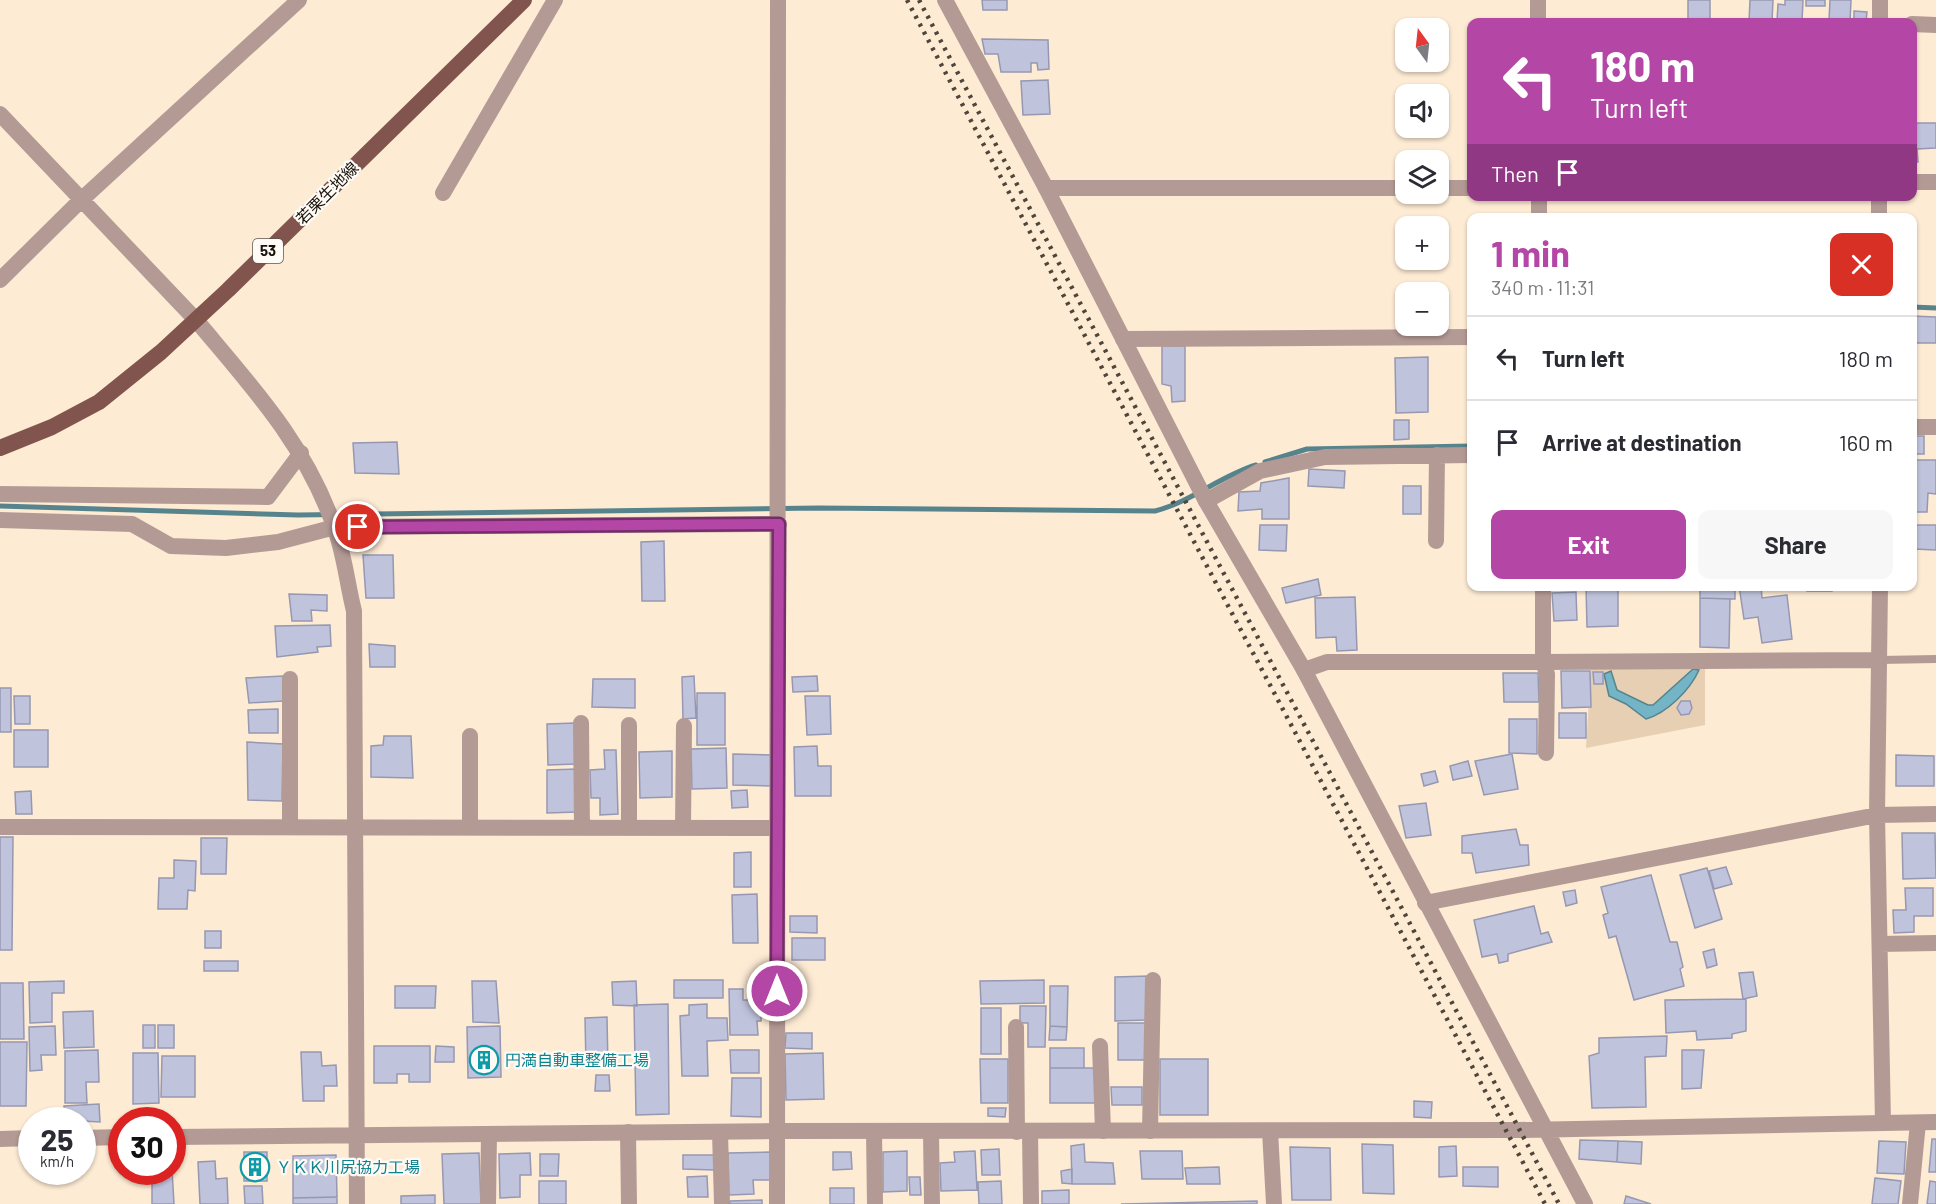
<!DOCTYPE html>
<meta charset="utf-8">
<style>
body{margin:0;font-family:Barlow,"Noto Sans JP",sans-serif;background:#f7f7f7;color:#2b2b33;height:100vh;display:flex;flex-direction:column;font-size:22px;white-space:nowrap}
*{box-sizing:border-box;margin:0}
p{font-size:20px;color:#7c7c81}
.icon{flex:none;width:33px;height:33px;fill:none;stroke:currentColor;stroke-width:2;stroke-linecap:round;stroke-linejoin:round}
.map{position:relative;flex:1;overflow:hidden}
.side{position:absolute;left:1467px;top:213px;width:450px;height:378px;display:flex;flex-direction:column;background:#fff;border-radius:12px;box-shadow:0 2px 4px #0004}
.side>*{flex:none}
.guide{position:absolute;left:1467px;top:18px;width:450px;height:183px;border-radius:12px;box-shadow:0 2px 4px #0004;background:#b446a5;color:#fff;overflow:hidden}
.needle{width:39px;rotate:345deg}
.buttons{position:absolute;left:1395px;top:18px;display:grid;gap:12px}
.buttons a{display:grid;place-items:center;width:54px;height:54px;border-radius:12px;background:#fff;box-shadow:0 2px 4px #0004;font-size:30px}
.speed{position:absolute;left:18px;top:1107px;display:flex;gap:12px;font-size:30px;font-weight:700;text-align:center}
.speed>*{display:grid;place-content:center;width:78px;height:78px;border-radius:50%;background:#fff;box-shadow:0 2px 4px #0004;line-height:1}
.speed small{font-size:15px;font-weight:400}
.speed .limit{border:9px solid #d22;background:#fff;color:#111}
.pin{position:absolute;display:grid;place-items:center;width:51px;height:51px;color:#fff;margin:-26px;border:3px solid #fff;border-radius:50%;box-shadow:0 2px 6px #0007}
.me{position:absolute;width:66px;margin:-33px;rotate:0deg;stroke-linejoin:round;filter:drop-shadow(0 0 4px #0008)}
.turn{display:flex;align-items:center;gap:21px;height:126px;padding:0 24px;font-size:27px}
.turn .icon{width:78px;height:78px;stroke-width:2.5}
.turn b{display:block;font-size:42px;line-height:51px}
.then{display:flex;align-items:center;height:57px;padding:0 24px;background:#0003;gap:12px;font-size:22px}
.round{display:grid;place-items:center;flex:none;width:63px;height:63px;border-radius:12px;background:#f7f7f7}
.head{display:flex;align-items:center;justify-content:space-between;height:102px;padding:0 24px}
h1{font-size:36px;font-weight:700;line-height:45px;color:#b446a5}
.button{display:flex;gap:12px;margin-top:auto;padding:12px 24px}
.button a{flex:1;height:69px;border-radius:12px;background:#b446a5;color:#fff;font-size:24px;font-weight:700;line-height:69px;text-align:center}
.button a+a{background:#f7f7f7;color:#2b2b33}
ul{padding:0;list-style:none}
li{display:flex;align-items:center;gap:18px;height:84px;padding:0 24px;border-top:2px solid #e1e1e2}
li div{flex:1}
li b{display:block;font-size:22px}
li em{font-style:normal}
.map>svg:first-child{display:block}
.green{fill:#e6cfb2}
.water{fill:#73b4c6;stroke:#57838d;stroke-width:1.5}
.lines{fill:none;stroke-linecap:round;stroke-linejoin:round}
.stream{stroke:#57838d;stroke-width:5}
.building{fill:#c0c3dc;stroke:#9698b1;stroke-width:1.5}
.service{stroke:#b49a95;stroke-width:8}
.minor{stroke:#b49a95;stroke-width:16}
.tertiary{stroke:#b49a95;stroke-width:16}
.primary{stroke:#81554d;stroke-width:16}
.rail{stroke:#4e463a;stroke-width:4.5;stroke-dasharray:3 6;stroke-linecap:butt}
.route-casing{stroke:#752e6b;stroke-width:15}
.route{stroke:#b446a5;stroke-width:10}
.labels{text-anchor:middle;stroke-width:4.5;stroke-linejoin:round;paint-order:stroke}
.shield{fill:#fefbf6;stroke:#5c5750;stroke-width:1.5}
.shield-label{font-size:15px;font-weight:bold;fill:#171109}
.street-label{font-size:16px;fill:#171109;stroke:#fefbf6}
.culture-label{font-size:16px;fill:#0d838f;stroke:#fefbf6;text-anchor:start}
</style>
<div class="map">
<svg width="1936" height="1204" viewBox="0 0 1936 1204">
<rect width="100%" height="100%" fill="#fdebd4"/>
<path class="green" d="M1705 666V725L1586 748 1591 668Z"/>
<path class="water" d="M1693 669 1699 670C1690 690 1667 713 1646 719L1626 704 1609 696 1604 674 1611 671 1617 690 1648 705H1653Z"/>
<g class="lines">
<path class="stream" d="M1912 307 1936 308
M1265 462 1307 449 1472 446
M0 506 298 515 819 508 1155 511C1193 501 1218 477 1256 465"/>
</g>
<path class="building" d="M982 0H1007V10H983Z
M1688 0H1710V19H1688Z
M1750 0H1773L1772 22H1749Z
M1785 0H1803L1802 21H1777L1778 4 1785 5Z
M1806 0H1825V6H1806Z
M1830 0H1851L1850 22 1829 20Z
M1854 11 1867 12 1866 21H1854Z
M982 39 1048 40 1049 69 1038 70 1037 63H1031V72H1001L998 54H985Z
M1048 80 1050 114 1023 115 1021 81Z
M1912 123H1936V148L1917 149 1918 162H1912Z
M1912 316 1936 317V343H1912Z
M1162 346H1185V401L1172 402 1171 386 1162 384Z
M1428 357V412L1396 413 1395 358Z
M1394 420H1409V439L1394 440Z
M1912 436H1924V454H1912Z
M397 442 399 474 355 473 353 443Z
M1912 460H1936V494L1928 493 1927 512H1912Z
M1309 469 1345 471 1344 488 1308 486Z
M1289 478V519H1262V509L1238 511 1239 492 1260 491 1261 483Z
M1403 486H1421V514H1403Z
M1260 525H1287L1286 551 1259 550Z
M1915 525H1936V550L1914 549Z
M664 541 665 601H642L641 542Z
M363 555H393L394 598H366Z
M1318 579 1321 595 1286 603 1282 588Z
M1586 586H1618V626L1587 627Z
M1700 586H1735V599L1700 598Z
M1739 586H1761L1762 598 1787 595 1792 639 1762 643 1758 617 1744 619Z
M1807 586H1832V591H1807Z
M1576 592 1577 620 1554 621 1552 593Z
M289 594 327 595V611L311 610 312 621H292Z
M1355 597 1357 650 1337 651 1336 637 1316 638 1315 598Z
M1700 598 1730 599 1729 648 1700 647Z
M330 625 331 646 317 647 318 652 277 657 275 626Z
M369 644 395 646V667H370Z
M1561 671H1590L1591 707 1562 708Z
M1593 672H1603V684H1594Z
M1503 673H1538L1539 702H1504Z
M283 676V701L249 703 246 678Z
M694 676 696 718 683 719 682 677Z
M817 676 818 691 793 692 792 677Z
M593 679H635V708L592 707Z
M0 688H11V732H0Z
M697 693H725V745H697Z
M14 696H30V724H15Z
M805 696H830L831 734 807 735Z
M1681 701H1690L1692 708 1689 714 1681 715 1677 708Z
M278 709V733H249L248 710Z
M1559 713H1586V738H1559Z
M1509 719H1537V754L1509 753Z
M575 723 576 764 548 765 547 724Z
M14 730H48V767H14Z
M384 736H411L413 778 371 777V746L383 745Z
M247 742 283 744 282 801 248 800Z
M817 746 818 766H831V796H795L794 747Z
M726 748 727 788 692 789 691 749Z
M604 750H616L618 814 600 815V798H591L590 770 605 769Z
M672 751V797L640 798 639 752Z
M733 754 772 755 771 786 733 785Z
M1512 754 1518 789 1484 795 1475 761Z
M1896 755 1934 756V786H1896Z
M1468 761 1472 776 1453 780 1450 766Z
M577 769V812L547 813V770Z
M1435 771 1438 782 1424 786 1421 774Z
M747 790 748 807 732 808 731 791Z
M31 791 32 814H16L15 792Z
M1426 803 1431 835 1406 838 1399 806Z
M1516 829 1520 845H1528L1529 865 1476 873 1472 853H1462V836Z
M1902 833H1935L1936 878 1903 879Z
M0 837H13L12 950H0Z
M201 838H227L226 874H201Z
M751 852V887H734V853Z
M174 860 196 861 195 891 188 890 187 909H158L159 878H174Z
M1726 867 1732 884 1714 889 1709 871Z
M1707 868 1722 919 1695 928 1680 875Z
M1651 875 1670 942H1677L1683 967 1680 969 1684 986 1634 1000 1616 936 1609 938 1603 915 1608 913 1601 887Z
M1905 888H1933V916H1914V932L1894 933 1893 910H1906Z
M1575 890 1577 903 1566 906 1563 892Z
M757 894 758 943H733L732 895Z
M1534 906 1541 934 1548 932 1552 942 1508 954V961L1499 963 1497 954 1482 957 1474 920Z
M790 916H817V933L790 932Z
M205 931H221V948H205Z
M792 938H825V960H792Z
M1714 949 1717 965 1707 968 1703 952Z
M204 961H238V971H204Z
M1753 972 1757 996 1743 999 1739 973Z
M1149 976 1146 1020 1115 1021V977Z
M674 980H723V998H674Z
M1044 980V1003L981 1004 980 981Z
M64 981V993H52V1022L30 1023 29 982Z
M472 981H496L499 1023 473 1022Z
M636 981 637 1006 613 1005 612 982Z
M0 983H23L24 1039H0Z
M395 986H436L435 1008H395Z
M1050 986H1068L1067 1027 1050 1026Z
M729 989H743V1000H761V1021H757L758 1035H730Z
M1746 999V1031L1732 1034V1038L1697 1040 1696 1031 1666 1033 1665 1000Z
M668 1004 669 1114 636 1115 634 1005Z
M707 1004V1018H727L728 1040 707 1041 708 1076H682L680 1016 689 1015V1005Z
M1020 1006H1046L1045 1047H1028V1023H1020Z
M981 1008H1001V1054H981Z
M93 1011 94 1047 64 1048 63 1012Z
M607 1017 608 1067 586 1066 585 1018Z
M1118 1023H1146V1060H1118Z
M143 1025H155V1048H143Z
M158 1025H174V1048H158Z
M55 1026 56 1055H41L42 1070 30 1071 29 1027Z
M500 1026 501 1077 468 1078 467 1027Z
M1050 1026 1067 1027 1066 1040H1049Z
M786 1033H812V1049L785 1048Z
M1667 1036 1666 1056 1645 1057 1646 1107 1592 1108 1589 1056 1599 1053V1038Z
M0 1042H27L26 1106H0Z
M374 1046H430V1082H409V1074H397V1083H374Z
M436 1046 454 1047V1062H435Z
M1050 1048H1084V1068H1050Z
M98 1050 99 1082H86L87 1103H65V1051Z
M730 1050H759V1073H731Z
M1682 1050H1704L1701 1088 1682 1089Z
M301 1052H321L322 1066 336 1065 337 1086H324V1101H303Z
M133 1053H158L159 1103 133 1104Z
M823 1053 824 1099 786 1100 785 1054Z
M162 1056H195V1097H161Z
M980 1059H1008V1103H981Z
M1160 1059H1208V1115H1160Z
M1050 1068H1095V1103H1050Z
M596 1075H609L610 1091H595Z
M732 1078H761V1117L731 1116Z
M1111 1087H1142V1105H1112Z
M1414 1101 1432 1102 1431 1118 1414 1117Z
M99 1104 100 1122 65 1120 64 1106Z
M988 1108H1006L1005 1117 988 1116Z
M1932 1139H1936V1172H1929Z
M1580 1140 1618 1141 1617 1162 1579 1159Z
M1618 1141 1642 1142 1641 1164 1617 1162Z
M1879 1141 1906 1142 1904 1174 1877 1173Z
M1084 1144 1085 1162 1113 1163 1115 1184H1072L1071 1146Z
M1362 1144 1393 1145 1394 1194 1363 1193Z
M1456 1146 1457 1176 1439 1177V1147Z
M1290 1147 1330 1148 1331 1200H1292Z
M999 1149 1000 1175H982L981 1150Z
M907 1151V1191L883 1192V1152Z
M975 1151 977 1190 941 1191 940 1163 955 1162 954 1152Z
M1140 1151H1182L1183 1179H1142Z
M244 1152H267V1181H244Z
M770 1152 771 1180H753L754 1194 729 1195 728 1153Z
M833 1152H851L852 1169 833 1170Z
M479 1153 481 1204H444L442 1154Z
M530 1153 531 1175H520V1197L500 1198 499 1154Z
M540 1154H559L558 1176H540Z
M336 1155 337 1197 293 1198V1156Z
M683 1155H714V1170L683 1169Z
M215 1161 216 1179 227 1178 228 1204H200L198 1162Z
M1219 1167 1220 1184H1187L1185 1168Z
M1463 1167H1498V1187L1463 1186Z
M1072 1169V1184L1062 1183 1061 1171Z
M172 1170 174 1204H152V1172Z
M707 1176 708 1197H688L687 1177Z
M909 1177H920L921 1195H910Z
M1875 1178 1901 1181 1898 1204H1872Z
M539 1181H566V1204H539Z
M1001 1181 1002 1204H979L978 1182Z
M1930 1181 1936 1182V1204H1927Z
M244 1186H262L263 1204H245Z
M830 1188H854V1204H830Z
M1069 1190V1204H1042V1191Z
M435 1195V1204H401V1196Z
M1626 1196 1651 1204H1624Z
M337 1197V1204H293V1198Z
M762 1200V1204H730V1201Z
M1257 1201V1204H1121Z"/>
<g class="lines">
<path class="service" d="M1880 660 1936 659"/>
<path class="minor" d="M1538 0V22
M1880 22V0
M1912 24 1936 25
M0 114 196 320
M1912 182H1936
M1046 188H1406
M1438 188H1472
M443 193 555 0
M1539 196V218
M1879 218V196
M0 280 80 201 299 0
M1123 339 1472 337
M1912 427H1936
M0 494 268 497 301 453
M1206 501 1260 471 1325 457 1472 455
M0 520 132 524 171 546 226 548 278 542 335 527 779 524
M1436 541 1437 455
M1543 586V662L1880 660
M1880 586 1877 815 1883 1123
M1304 670 1327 662H1543L1547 674 1546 753
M290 679V826
M581 723 582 827
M470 826V736
M0 827 777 828
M629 827V725
M683 827 684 726
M1425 903 1877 815 1936 814
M1880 944 1936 943
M1016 1027 1017 1132
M1100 1046 1103 1131
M874 1131 875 1204
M1150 1131 1153 980
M1270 1131 1274 1204
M628 1132 629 1204
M720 1132 722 1204
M931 1132 932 1204
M1030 1132 1031 1204
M488 1204 489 1134
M777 1204 778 0
M1910 1204 1918 1123"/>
<path class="tertiary" d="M945 0 1046 188 1206 501 1304 670 1585 1204
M196 320C252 387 304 442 334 526 344 552 347 583 354 611L357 1204
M172 1137 777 1131 1519 1130 1936 1122
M82 1138 122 1137
M0 1139 32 1138"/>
<path class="primary" d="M0 448 52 427 99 402 161 352 228 290 524 0"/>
<path class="rail" d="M907 0 1545 1204
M919 0 1559 1204"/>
</g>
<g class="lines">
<g class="route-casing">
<path id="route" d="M358 527 779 524 777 991"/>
</g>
<use href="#route" class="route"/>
</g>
<defs>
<g id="building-ring" transform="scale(1.5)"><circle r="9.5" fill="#fefbf6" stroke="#0f9aa8" stroke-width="1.5"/><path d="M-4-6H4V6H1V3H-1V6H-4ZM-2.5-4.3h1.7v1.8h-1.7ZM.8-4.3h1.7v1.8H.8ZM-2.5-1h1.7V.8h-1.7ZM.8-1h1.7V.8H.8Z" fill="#0f9aa8"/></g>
</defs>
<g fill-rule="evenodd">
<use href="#building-ring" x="484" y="1060"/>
<use href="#building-ring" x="255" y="1167"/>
</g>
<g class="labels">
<rect class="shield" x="253" y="239" width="30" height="24" rx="4.5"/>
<g class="shield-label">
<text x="268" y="256">53</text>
</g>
<g class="street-label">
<text transform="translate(327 193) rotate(-45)" y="6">若栗生地線</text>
</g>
<g class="culture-label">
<text x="505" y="1066">円満自動車整備工場</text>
<text x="276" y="1173">ＹＫＫ川尻協力工場</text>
</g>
</g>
</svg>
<div class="buttons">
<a><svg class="needle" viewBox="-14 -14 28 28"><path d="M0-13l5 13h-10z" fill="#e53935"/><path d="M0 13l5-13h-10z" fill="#7c7c81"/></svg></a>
<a><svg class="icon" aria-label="sound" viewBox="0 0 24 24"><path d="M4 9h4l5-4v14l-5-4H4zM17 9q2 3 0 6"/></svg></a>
<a><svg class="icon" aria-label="layers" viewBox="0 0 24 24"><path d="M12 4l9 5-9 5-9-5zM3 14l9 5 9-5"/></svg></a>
<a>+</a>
<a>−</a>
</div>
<div class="speed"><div>25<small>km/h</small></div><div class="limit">30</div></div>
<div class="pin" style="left:358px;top:527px;background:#d93025"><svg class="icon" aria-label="arrive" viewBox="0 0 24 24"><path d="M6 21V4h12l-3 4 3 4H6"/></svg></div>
<svg class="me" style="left:777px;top:991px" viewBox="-20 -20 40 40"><circle r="17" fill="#b446a5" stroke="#fff" stroke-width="3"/><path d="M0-11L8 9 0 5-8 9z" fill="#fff"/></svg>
<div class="guide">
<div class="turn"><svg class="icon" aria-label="left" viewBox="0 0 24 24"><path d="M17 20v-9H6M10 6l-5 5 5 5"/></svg><div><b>180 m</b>Turn left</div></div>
<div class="then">Then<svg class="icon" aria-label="arrive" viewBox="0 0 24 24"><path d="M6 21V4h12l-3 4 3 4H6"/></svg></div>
</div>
<section class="side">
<div class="head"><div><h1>1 min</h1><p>340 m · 11:31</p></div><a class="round" style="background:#d93025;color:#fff"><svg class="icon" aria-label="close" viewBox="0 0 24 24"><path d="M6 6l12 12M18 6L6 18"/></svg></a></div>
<ul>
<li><svg class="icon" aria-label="left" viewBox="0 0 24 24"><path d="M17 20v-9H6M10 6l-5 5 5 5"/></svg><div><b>Turn left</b></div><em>180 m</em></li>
<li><svg class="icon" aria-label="arrive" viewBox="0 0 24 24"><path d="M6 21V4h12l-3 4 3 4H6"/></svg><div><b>Arrive at destination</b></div><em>160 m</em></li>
</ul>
<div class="button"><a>Exit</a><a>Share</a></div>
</section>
</div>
